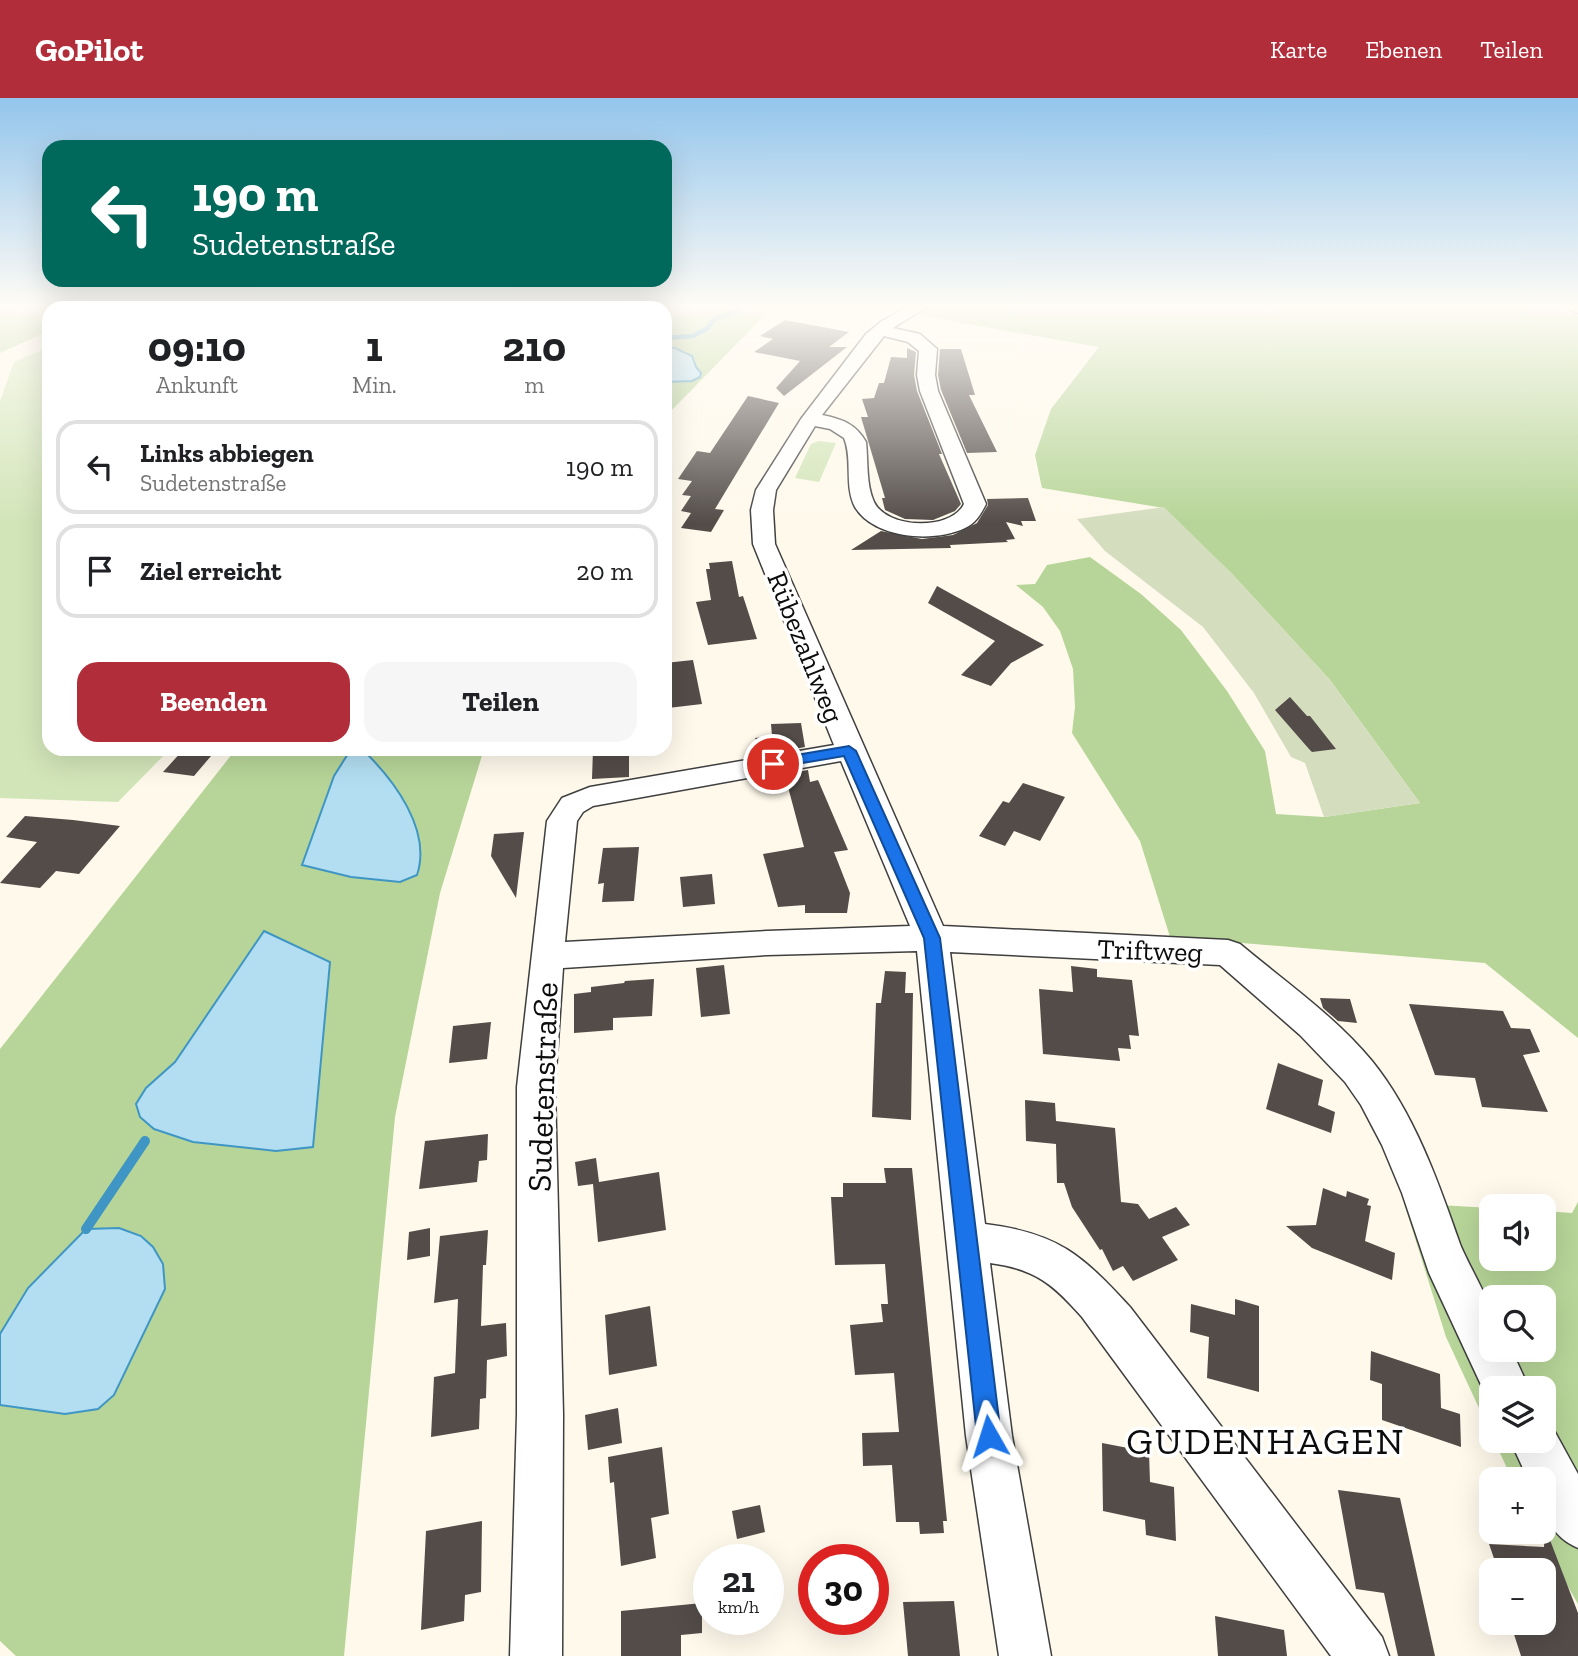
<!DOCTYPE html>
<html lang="de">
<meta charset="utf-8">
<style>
body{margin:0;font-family:"Zilla Slab",serif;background:#f6f6f6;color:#202124;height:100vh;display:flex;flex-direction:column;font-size:26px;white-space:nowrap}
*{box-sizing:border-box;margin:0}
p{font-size:23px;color:#757577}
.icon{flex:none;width:38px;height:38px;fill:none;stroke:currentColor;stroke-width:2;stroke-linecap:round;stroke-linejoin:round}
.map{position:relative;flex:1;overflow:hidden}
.details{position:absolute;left:42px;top:203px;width:630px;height:455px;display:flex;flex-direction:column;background:#fff;border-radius:21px;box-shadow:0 7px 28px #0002}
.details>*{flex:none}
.banner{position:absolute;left:42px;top:42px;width:630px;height:147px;border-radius:21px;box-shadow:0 7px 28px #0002;background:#00695c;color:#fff;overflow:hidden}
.controls{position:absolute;left:1479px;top:1096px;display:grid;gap:14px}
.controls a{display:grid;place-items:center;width:77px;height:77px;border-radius:14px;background:#fff;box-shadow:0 7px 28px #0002;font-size:35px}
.speed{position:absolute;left:693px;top:1446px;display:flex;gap:14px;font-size:35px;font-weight:700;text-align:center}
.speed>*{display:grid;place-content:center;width:91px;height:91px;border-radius:50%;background:#fff;box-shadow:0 7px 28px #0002;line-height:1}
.speed small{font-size:18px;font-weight:400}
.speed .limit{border:10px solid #d22;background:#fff;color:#111}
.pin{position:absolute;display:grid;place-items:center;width:60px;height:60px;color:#fff;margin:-30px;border:4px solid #fff;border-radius:50%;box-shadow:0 2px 7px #0007}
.me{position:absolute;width:77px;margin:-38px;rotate:354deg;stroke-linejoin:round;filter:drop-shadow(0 0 5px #0008)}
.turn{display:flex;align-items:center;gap:24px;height:147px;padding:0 35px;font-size:32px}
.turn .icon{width:91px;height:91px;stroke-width:2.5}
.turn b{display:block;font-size:49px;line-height:60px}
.eta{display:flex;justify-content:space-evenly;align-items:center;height:119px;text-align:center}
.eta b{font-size:42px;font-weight:700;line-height:49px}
.action{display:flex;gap:14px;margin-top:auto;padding:14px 35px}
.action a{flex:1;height:80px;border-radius:21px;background:#b22d3a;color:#fff;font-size:28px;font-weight:700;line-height:80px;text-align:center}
.action a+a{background:#f6f6f6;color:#202124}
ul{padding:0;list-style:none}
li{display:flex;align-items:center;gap:21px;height:94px;margin:0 14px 10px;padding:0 21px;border:4px solid #e0e0e0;border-radius:21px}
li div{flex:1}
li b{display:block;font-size:26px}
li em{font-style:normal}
header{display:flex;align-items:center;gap:42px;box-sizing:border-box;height:98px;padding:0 35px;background:#b22d3a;color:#fff}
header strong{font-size:33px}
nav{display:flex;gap:38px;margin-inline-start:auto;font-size:24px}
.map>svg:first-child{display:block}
.green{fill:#d2e5b8}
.forest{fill:#b7d598;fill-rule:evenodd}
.cemetery{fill:#d5ddbf}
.water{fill:#b3def2;stroke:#3f96c4;stroke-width:2}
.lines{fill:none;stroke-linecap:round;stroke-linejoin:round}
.stream-far1{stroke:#3f96c4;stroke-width:4.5}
.stream{stroke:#3f96c4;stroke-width:10}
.building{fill:#534c49}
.street-casing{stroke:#3f3f3f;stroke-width:3}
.street{fill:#fff;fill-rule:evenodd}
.route{fill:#1a73e8;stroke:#114b97;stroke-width:2}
.labels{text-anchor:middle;stroke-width:7;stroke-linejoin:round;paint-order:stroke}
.street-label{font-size:28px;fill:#0c0c0c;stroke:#fff}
.near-street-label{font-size:33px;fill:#0c0c0c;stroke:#fff}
.near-quarter-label{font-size:38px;letter-spacing:2px;fill:#0c0c0c;stroke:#fff}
</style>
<header>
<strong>GoPilot</strong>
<nav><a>Karte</a><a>Ebenen</a><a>Teilen</a></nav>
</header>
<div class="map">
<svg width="1578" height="1558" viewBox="0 0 1578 1558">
<rect width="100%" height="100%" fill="#fef9eb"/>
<path class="green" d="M148 207H562L568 210H142Z
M49 249V651H170L118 704 0 700V303L14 264Z
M818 343 836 345 819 384 795 380 811 346Z"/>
<path class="forest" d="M0 207H110L103 210H49V233L0 255Z
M562 207H728L767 215 665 319V313L672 308 670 296H665V284L692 283 700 279C692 262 686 250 665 249V210H568Z
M935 207H1554L1578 214V940L1485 865 1170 839 1140 743 1072 635 1075 609 1073 571 1060 533 1043 509 1016 487 1035 486 1047 467 1090 459 1141 496 1181 532 1227 593 1265 653 1276 716 1324 719 1420 705 1330 582 1232 476 1164 410 1042 390 1035 357 1051 311 1099 249 917 217Z
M236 651H351L334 678 302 767 363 652 361 651H484L440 795 395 1019 344 1558H16L0 1543V1307L65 1316 114 1297 165 1191 163 1166 86 1131 28 1190 0 1236V951ZM175 964 276 1053 193 1044 157 1033 146 990Z
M1578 1104V1506L1536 1433H1544V1381H1512L1494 1342H1544V1290H1491V1336L1446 1239 1404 1105 1491 1110V1160H1544V1113L1572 1115ZM1491 1199H1544V1251H1491Z"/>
<path class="cemetery" d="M1164 409 1232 476 1330 582 1420 705 1324 719 1305 665 1291 659 1254 595 1203 529 1105 453 1077 421Z"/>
<path class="water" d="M665 249 675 250 692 258 696 269 701 275 700 279 692 283 665 284Z
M351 651 363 652C394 682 432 732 417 777L400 784 351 779 302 767 334 678Z
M264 833 330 864 313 1049 276 1053 193 1044 154 1031 140 1019 136 1006 146 990 175 964Z
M119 1130 141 1138 153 1149 163 1166 165 1191 114 1297 98 1311 65 1316 0 1307V1236L28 1190 86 1131Z"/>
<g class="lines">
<path class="stream-far1" d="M665 240 693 238 708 230 713 222 741 211"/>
<path class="stream" d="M86 1131 145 1043"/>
</g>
<path class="building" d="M785 222 849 234 829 249H847L784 298 776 290 800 263 754 254 773 241 760 238Z
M907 250 916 254 914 277 917 293 942 356H939L961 406 955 413 933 422 905 421 885 412 882 400H885L861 319H868L862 301 874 300 879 285H884L891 259 907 260Z
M940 251H961L975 297H969L997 354 967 355 941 292 938 277Z
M748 298 779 305 715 411 724 412 711 434 681 430 691 415 681 413 691 398 682 397 692 383 678 381 697 353 710 355Z
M1028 400 1036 423H1021L1023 428 1006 424 1015 441 1006 442 1008 444 950 447 951 450 851 452 881 433 922 441 953 437 977 425 988 407 987 401Z
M732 463 739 499 743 498 757 541 708 547 696 504 711 502 706 471H710L709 465Z
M937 488 1044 547 1011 565 991 588 961 577 995 543 928 505Z
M693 562 702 606 668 610 665 596V565Z
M1290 599 1307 618H1310L1336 651 1312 654 1309 651 1275 612Z
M801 625 805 649 763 657 755 640 772 638 771 626Z
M184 651H217L194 678 163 674Z
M593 651 629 653V679L592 681Z
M808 672 810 684 818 682 848 752 834 754 850 795 847 815H805V807L778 809 763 756 804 749 788 689 779 690 773 678Z
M1023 685 1065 699 1040 743 1014 733 1005 748 979 738 1003 703 1009 705Z
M25 718 73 722 120 728 79 776 56 773 40 790 0 785 37 744 6 739Z
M524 734 516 800 491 758 494 736Z
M639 749 634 803 602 804 604 785 598 786 603 750Z
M712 776 715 806 683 809 680 779Z
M724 867 730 916 701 919 696 870Z
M1071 868 1097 871V879L1132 882 1139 938 1129 937 1131 951 1118 950 1120 963 1043 956 1039 891 1073 894Z
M885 873 906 874 905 895H913L911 1022 872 1019 876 905H881Z
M654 881 652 918 613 920V932L574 935V896L591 894V889L624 885 625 883Z
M1320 900 1350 901 1357 925 1338 923 1323 910Z
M1409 906 1503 913 1511 930 1530 931 1540 954 1523 957 1548 1014 1482 1009 1475 980 1435 977Z
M491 924 487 961 449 965 453 928Z
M1278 965 1323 982 1318 1007 1335 1014 1331 1035 1266 1011Z
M1025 1002 1055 1005 1056 1023 1115 1030 1121 1104 1138 1106 1149 1121 1176 1109 1190 1127 1162 1139 1178 1162 1133 1183 1123 1168 1113 1173 1102 1151 1100 1152 1072 1109 1064 1085H1057L1056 1046 1026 1043Z
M488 1036 487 1062 479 1063 477 1084 419 1091 425 1043Z
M596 1060 599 1084 659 1074 666 1132 598 1144 593 1086 578 1088 575 1064Z
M884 1070H912L947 1423H943L944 1435 920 1436 919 1424H896L892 1367 863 1368 862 1335 899 1334 894 1275 855 1277 850 1227 883 1224 881 1206H888L885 1166 835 1167 831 1099H843V1085H886Z
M1323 1090 1346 1099 1347 1093 1369 1101 1367 1107 1371 1108 1365 1143 1395 1155 1392 1182 1312 1150 1286 1128 1316 1127Z
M430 1130V1158L407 1162 409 1134Z
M488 1132 486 1167H483L481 1228 506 1225 507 1258 487 1262 486 1300 480 1301 479 1331 431 1339 434 1279 455 1275 458 1201 434 1205 440 1138Z
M1235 1201 1259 1208V1294L1207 1280 1209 1239 1190 1234 1191 1206 1235 1217Z
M650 1208 657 1268 609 1277 605 1217Z
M1371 1253 1440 1276 1441 1310 1460 1316 1461 1349 1382 1322V1286L1370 1282Z
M618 1310 622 1345 588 1352 585 1317Z
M1102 1345 1149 1354 1150 1384 1174 1389 1176 1443 1146 1437 1145 1422 1103 1413Z
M662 1349 669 1416 651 1420 656 1460 621 1468 614 1384 610 1385 608 1359Z
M1338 1392 1400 1400 1435 1558H1398L1384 1495 1356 1491Z
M760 1407 765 1434 737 1441 732 1413Z
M482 1423 481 1494 465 1497 464 1523 421 1532 426 1433Z
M1545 1429 1578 1515V1558H1521L1510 1524H1544V1472H1498L1489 1446 1544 1449Z
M954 1503 960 1558H908L903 1504Z
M702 1505V1535L681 1537V1558H621V1513Z
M1215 1518 1284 1532 1287 1558H1218Z"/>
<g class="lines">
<g class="street-casing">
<path id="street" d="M910 207H930L893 230 920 236 937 251 935 277 938 293 986 406C981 416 976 425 965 430 935 445 874 441 855 409 844 388 853 361 844 340L830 331 815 328 776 392 773 412 775 446 943 828 1228 842 1240 846C1284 883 1335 918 1372 963 1414 1015 1438 1083 1460 1146 1467 1164 1488 1199 1491 1214 1493 1225 1491 1239 1491 1251H1511L1529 1290H1491L1490 1306 1429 1175 1402 1095 1382 1047 1361 1007 1345 984 1300 937 1220 867 950 854 985 1126C1058 1135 1082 1157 1130 1209L1382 1539 1389 1558H1331L1082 1219C1053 1186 1035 1171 990 1165L1012 1338 1051 1558H999L966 1338 917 853 767 857 563 870 555 989 563 1316 562 1558H510L517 1316V989L547 723 562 700 590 689 834 647 753 446 751 412 756 392 801 321 866 236 882 223ZM884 238 908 244 919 253 917 277 920 293 964 406C951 433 887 431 874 404 866 387 868 363 866 344 856 326 842 321 822 317ZM841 663 910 828 767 833 565 844 577 723 583 714 593 708Z
M1560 207H1578V215Z
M1544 1323 1550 1325 1578 1376V1450C1546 1436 1544 1412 1544 1381H1528L1510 1342H1544Z"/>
</g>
<use href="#street" class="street"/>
</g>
<linearGradient id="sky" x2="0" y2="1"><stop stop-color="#93c5ec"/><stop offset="0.49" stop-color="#fffcf6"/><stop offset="1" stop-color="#fffcf6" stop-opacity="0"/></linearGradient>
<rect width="1578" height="425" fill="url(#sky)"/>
<path class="route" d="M849 648 856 653 940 840 1001 1338 997 1346 989 1349 981 1346 977 1338 924 840 844 658 773 670 766 666 773 661Z"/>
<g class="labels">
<g class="street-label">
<text transform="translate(806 549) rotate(68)" y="10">Rübezahlweg</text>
<text transform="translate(1150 852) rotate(2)" y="10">Triftweg</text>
</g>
<g class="near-street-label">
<text transform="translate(542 989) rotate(-88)" y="12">Sudetenstraße</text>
</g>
<g class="near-quarter-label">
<text x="1266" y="1356">GUDENHAGEN</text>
</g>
</g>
</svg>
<div class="controls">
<a><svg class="icon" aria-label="sound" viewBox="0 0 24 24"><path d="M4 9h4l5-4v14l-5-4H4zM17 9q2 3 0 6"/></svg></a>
<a><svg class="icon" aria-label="search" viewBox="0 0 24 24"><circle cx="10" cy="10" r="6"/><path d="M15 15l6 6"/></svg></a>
<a><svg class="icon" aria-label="layers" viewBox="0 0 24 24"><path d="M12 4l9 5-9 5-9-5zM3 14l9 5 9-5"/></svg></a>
<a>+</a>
<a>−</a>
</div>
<div class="speed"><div>21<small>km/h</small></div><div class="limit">30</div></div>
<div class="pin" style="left:773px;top:666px;background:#d93025"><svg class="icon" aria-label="arrive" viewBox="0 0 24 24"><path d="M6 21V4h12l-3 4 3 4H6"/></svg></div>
<svg class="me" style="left:989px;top:1338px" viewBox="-20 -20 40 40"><path d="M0-17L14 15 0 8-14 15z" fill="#1a73e8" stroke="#fff" stroke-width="4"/></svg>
<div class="banner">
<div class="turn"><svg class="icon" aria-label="left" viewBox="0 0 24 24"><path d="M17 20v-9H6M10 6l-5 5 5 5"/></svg><div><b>190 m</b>Sudetenstraße</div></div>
</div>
<section class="details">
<div class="eta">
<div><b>09:10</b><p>Ankunft</p></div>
<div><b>1</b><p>Min.</p></div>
<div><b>210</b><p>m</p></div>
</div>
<ul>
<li><svg class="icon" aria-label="left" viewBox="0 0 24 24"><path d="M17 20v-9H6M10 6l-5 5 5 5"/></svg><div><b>Links abbiegen</b><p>Sudetenstraße</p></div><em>190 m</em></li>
<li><svg class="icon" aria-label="arrive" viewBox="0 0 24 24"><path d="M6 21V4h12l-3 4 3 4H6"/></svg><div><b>Ziel erreicht</b></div><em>20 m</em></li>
</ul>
<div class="action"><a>Beenden</a><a>Teilen</a></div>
</section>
</div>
